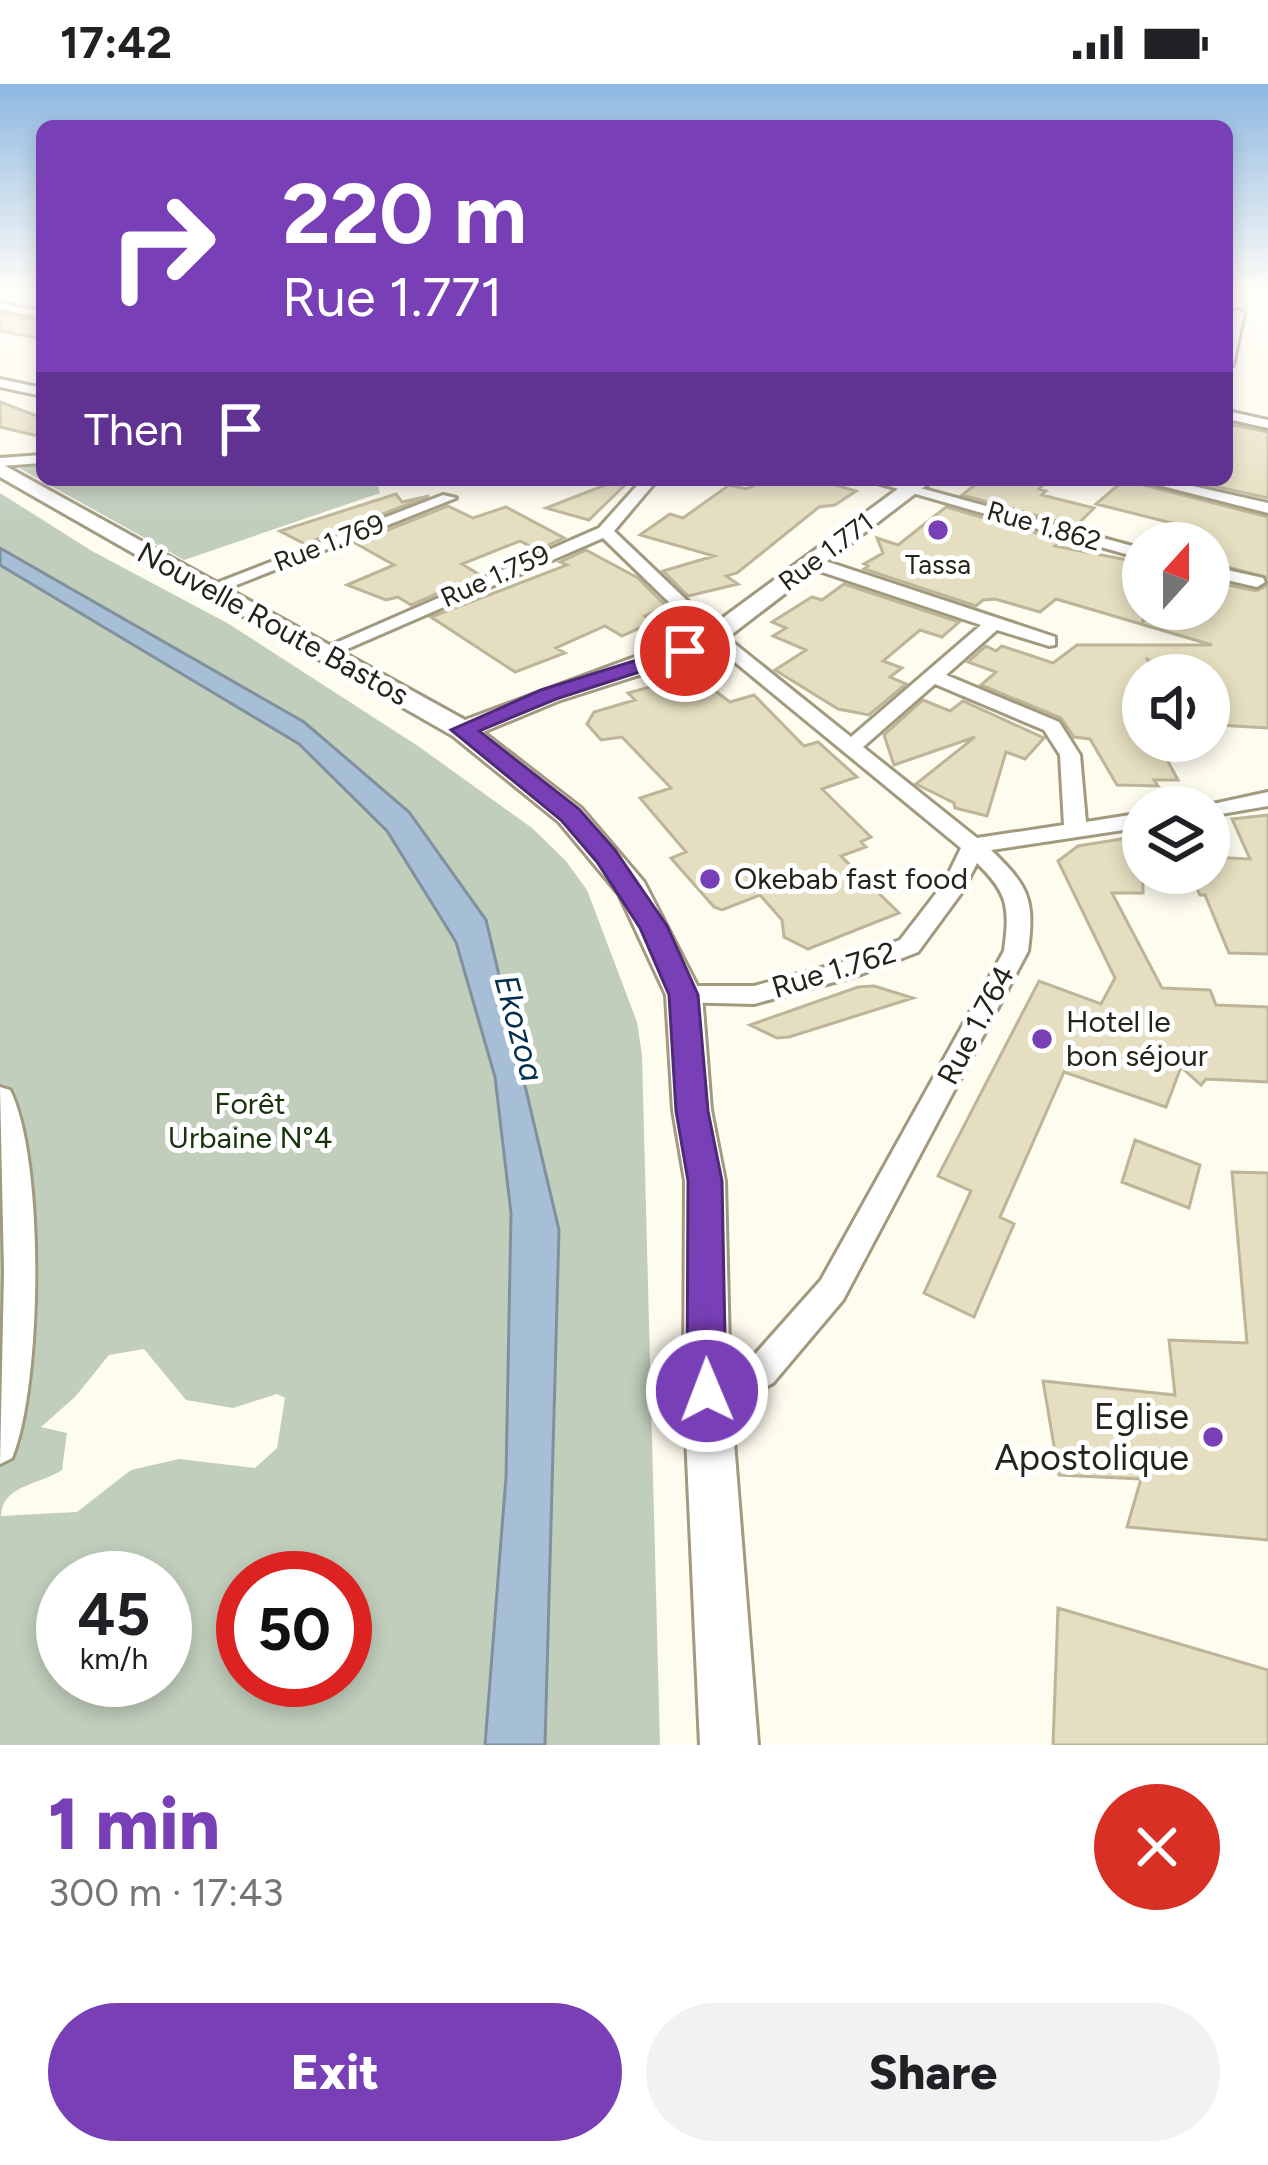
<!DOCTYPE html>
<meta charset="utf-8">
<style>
body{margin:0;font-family:Figtree,sans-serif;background:#f2f2f2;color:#202124;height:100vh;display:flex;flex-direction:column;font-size:45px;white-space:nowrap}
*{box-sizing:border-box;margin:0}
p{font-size:39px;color:#757577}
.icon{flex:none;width:66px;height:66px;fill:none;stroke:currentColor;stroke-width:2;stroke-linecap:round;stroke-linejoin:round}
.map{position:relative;height:1661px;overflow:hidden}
.drawer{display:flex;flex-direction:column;background:#fff;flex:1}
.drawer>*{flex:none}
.hud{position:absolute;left:36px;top:36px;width:1197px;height:366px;border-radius:18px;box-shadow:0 6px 18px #0003;background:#783fb6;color:#fff;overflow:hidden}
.needle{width:78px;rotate:21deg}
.buttons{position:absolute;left:1122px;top:438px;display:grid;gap:24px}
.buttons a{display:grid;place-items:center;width:108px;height:108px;border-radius:50%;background:#fff;box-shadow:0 6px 18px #0003;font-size:60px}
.speed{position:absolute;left:36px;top:1467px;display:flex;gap:24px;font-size:60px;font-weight:700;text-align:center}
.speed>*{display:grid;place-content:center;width:156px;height:156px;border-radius:50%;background:#fff;box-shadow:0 6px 18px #0003;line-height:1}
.speed small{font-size:30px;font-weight:400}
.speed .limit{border:18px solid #d22;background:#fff;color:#111}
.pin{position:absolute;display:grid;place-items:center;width:102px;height:102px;color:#fff;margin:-51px;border:6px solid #fff;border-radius:50%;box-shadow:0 3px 12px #0007}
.me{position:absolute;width:132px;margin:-66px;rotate:359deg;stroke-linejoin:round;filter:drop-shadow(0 0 9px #0008)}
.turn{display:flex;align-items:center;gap:42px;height:252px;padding:0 48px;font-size:54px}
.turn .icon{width:156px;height:156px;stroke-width:2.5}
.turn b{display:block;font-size:84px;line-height:102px}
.then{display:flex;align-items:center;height:114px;padding:0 48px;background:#0003;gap:24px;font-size:45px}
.round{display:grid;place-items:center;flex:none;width:126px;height:126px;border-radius:63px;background:#f2f2f2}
.overview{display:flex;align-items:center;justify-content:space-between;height:204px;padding:0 48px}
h1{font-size:72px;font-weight:800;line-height:90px;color:#783fb6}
.button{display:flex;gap:24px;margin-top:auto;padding:24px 48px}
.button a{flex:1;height:138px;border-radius:72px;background:#783fb6;color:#fff;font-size:48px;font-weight:800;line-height:138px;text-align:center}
.button a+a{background:#f2f2f2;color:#202124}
.status{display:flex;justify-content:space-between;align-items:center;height:84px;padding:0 60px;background:#fff;direction:ltr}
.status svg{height:33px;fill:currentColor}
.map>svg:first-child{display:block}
.green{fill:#c1cebc;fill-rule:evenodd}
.water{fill:#a6bfd6;stroke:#80909d;stroke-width:3}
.building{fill:#e5dec0;stroke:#bcb598;stroke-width:3}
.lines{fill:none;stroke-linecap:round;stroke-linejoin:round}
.street-casing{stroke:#a19a7e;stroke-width:6}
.secondary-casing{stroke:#a19a7e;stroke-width:6}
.street{fill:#fff;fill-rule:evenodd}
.secondary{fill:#fff;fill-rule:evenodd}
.route{fill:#783fb6;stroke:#4e2976;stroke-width:3}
.poi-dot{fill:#783fb6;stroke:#fff;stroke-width:4.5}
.labels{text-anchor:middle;stroke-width:10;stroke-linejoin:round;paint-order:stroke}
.far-street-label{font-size:27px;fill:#262318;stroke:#fff}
.far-poi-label{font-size:27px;fill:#262318;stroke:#fff}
.street-label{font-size:30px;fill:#262318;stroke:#fff}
.poi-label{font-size:30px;fill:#262318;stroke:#fff;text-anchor:start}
.park-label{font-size:30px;fill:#17330b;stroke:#fff}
.water-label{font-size:33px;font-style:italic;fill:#012f4e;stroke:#fff}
.near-poi-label{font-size:36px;fill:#262318;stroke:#fff;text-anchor:end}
</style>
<div class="status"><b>17:42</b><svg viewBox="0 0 49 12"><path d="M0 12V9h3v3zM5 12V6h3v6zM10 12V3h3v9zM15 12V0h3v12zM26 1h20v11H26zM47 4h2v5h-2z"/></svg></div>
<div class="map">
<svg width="1268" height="1661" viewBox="0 0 1268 1661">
<rect width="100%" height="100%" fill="#fefbef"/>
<path class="green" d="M42 380V396H376L380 409 184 476 19 384Z
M0 409 92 467 229 540 418 662 532 744 566 777 587 806 637 938 642 971 660 1661H545L559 1146 486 836 304 638 0 464Z
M0 481 299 660 387 747 456 857 495 993 511 1129 506 1393 485 1661H0ZM144 1265 186 1316 233 1324 277 1310 285 1314 277 1364 255 1384 179 1375 131 1386 77 1428 1 1432C2 1401 39 1401 62 1386L67 1349 41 1343 75 1313 109 1271ZM63 1494H165V1596H63ZM243 1494H345V1596H243Z"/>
<path class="water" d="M0 464 304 638 409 728 486 836 559 1146 545 1661H485L506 1393 511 1129 495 993 456 858 387 747 299 660 0 481Z"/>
<path class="building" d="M0 230 42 238V255L0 247Z
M0 318 42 334V353L0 343Z
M1227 340 1268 348V414L1186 396H1227Z
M618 396H630L589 436 546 424Z
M767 396 829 399 856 407 835 421 819 423 737 489 726 492 738 500 688 512 663 487 714 472 640 451 670 430 683 434 729 401 746 405Z
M981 396H1021L1043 401 1039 405 1046 407 1042 411 1094 424 1076 442 962 411Z
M1124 396 1268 433V494L1209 478V459H1178L1192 444 1096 420Z
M396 410 402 418 429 412 305 460 280 447Z
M448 422 473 434 506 423 564 454 537 466 520 457 462 480 480 491 411 521 398 513 386 516 347 501 394 481 355 459Z
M946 423 1061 456 1055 462 1143 479V537L1173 526 1182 533 1209 528V497L1256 507 1268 501V644L1218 641 1209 633V591H1172L1146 574 1150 580 1147 591H1143V657H1157L1178 696H1154L1158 702 1117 701 1090 655 1074 653 1061 634 981 601 996 588 968 578 986 562 996 567 1002 562 1053 579 1077 561H1212L1056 515 1040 528 995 515 983 516 976 522 864 485 868 482 864 480 883 469 877 454 898 461Z
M586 466 638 494 666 522 645 532 655 537 622 552 605 542 556 564 565 569 515 588 431 533 567 481 560 478Z
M844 500 959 538 942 553 920 546 883 577 902 584 890 593 906 600 869 631 838 625 775 586 806 566 773 552 786 544 772 538 812 513 822 516Z
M694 591 730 618 754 611 804 662 818 658 857 693 822 705 871 753 861 758 866 763 841 772 899 829 808 865 784 853 782 836 760 811 722 826 714 823 671 774 686 768 640 714 671 704 622 653 601 656 587 640 594 628 635 616 628 609Z
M923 616 950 627 963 617 1044 654 1025 675 1006 668 987 732 955 724 954 719 916 700 975 653 894 681 884 651Z
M1268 731V870L1229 869 1205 811H1200L1190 789H1209V773L1250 775 1232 735Z
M1134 753 1143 770V809H1112L1162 904 1210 906 1216 921 1268 923V998L1206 995 1201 1001 1181 983 1166 1023 1064 988 1000 1133 1014 1140 974 1233 924 1209 971 1107 938 1092 1039 897 1101 920 1115 894 1058 777 1078 762Z
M874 902 913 914 789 953 777 954 750 941 858 903Z
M1135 1056 1200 1081 1189 1124 1122 1098Z
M1232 1088 1268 1089V1456L1127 1443 1141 1395 1059 1391 1043 1297 1175 1311 1169 1256 1247 1259Z
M1058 1524 1268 1586V1661H1053Z"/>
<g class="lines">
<g class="street-casing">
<path id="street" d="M0 219 42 228V234L0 225Z
M1238 226 1244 229 1233 281 1227 285V253L1232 229Z
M0 295 42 304V312L0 303Z
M1227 327 1268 336V344L1227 335Z
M42 371V379L0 382V374Z
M642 396H657L614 447 720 548 851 653 981 541 807 483V475H819L1055 553V561L1049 562 997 546 946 591 1059 638 1080 671 1086 738 1143 729V743L991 766C1028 802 1035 814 1028 867L843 1216 773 1299 739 1317 707 1323 695 1319 690 1307 695 1295 734 1286 749 1277 821 1196 1004 867C1010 823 1008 809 977 779L962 808 918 868 856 892 754 920 675 918 671 911 675 904 684 902H754L840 879 900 856 944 799 961 764 708 556 603 454 331 572 324 574 315 568 599 444ZM935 600 1044 646 1060 671 1064 741 977 754 863 663Z
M867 396H891L1143 465V475Z
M1139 396H1166L1268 419V429Z
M443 411 456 414 216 509 201 505Z
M1209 482 1263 494 1265 498 1257 503 1209 492Z
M1268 708V722L1209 732V723H1199Z
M0 1003 10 1006C45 1075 42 1303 12 1374L0 1380 4 1188Z"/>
</g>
<g class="secondary-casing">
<path id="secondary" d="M0 379 465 636 705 547 910 396H933L723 557 661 584 558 617 483 648 581 724 644 798 702 911 711 1026 725 1097 730 1307 758 1661H700L684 1307 685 1097 673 1026 666 911 619 810 559 738 453 652 0 393Z"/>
</g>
<use href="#street" class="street"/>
<use href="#secondary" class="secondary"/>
</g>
<linearGradient id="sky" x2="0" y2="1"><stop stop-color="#8db8e1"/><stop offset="0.47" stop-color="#fffdf8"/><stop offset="1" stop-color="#fffdf8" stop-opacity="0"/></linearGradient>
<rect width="1268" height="437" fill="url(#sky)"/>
<path class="route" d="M685 561 692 563V571L556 615 479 647 579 725 615 766 667 842 698 911 708 1027 722 1097 726 1307 720 1320 707 1326 693 1320 687 1307 688 1097 676 1027 669 911 640 844 597 778 561 736 451 646 541 606Z"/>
<g class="poi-dot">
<circle cx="938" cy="446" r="12"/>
<circle cx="710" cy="795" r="12"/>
<circle cx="1042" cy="955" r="12"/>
<circle cx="1213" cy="1353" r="12"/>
</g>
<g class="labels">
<g class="far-street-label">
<text transform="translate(1044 442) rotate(16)" y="9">Rue 1.862</text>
<text transform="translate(329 459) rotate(-21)" y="9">Rue 1.769</text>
<text transform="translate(826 468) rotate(-37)" y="9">Rue 1.771</text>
<text transform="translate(495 492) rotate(-24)" y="9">Rue 1.759</text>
</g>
<g class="far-poi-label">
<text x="938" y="490">Tassa</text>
</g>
<g class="street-label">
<text transform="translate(273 540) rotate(29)" y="10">Nouvelle Route Bastos</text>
<text transform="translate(834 886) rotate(-17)" y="10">Rue 1.762</text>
<text transform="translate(976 941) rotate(-62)" y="10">Rue 1.764</text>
</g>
<g class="poi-label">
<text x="734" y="805">Okebab fast food</text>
<text x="1066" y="948">Hotel le<tspan x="1066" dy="34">bon séjour</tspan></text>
</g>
<g class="park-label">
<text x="250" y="1030">Forêt<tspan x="250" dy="34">Urbaine N°4</tspan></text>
</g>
<g class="water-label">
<text transform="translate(520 944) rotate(75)" y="12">Ekozoa</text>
</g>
<g class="near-poi-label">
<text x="1189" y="1345">Eglise<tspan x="1189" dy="41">Apostolique</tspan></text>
</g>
</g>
</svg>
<div class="buttons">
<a><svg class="needle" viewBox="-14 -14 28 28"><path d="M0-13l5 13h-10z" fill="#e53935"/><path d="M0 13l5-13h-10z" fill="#757577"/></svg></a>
<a><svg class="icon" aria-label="sound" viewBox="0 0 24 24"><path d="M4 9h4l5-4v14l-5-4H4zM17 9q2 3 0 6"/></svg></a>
<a><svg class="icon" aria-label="layers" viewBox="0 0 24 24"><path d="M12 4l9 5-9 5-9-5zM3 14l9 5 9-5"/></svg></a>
</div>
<div class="speed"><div>45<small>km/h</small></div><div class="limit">50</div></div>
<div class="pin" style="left:685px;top:567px;background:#d93025"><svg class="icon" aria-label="arrive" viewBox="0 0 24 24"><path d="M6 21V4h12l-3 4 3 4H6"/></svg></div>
<svg class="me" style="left:707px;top:1307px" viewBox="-20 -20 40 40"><circle r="17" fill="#783fb6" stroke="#fff" stroke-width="3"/><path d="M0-11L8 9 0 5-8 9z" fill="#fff"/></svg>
<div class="hud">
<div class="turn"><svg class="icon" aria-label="right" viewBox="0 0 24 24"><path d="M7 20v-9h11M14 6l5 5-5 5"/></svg><div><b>220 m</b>Rue 1.771</div></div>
<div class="then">Then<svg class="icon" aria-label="arrive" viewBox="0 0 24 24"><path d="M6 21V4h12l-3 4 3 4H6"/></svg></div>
</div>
</div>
<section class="drawer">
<div class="overview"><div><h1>1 min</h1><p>300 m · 17:43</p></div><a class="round" style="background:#d93025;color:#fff"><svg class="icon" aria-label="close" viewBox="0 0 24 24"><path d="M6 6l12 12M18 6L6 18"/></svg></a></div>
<div class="button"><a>Exit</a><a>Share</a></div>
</section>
